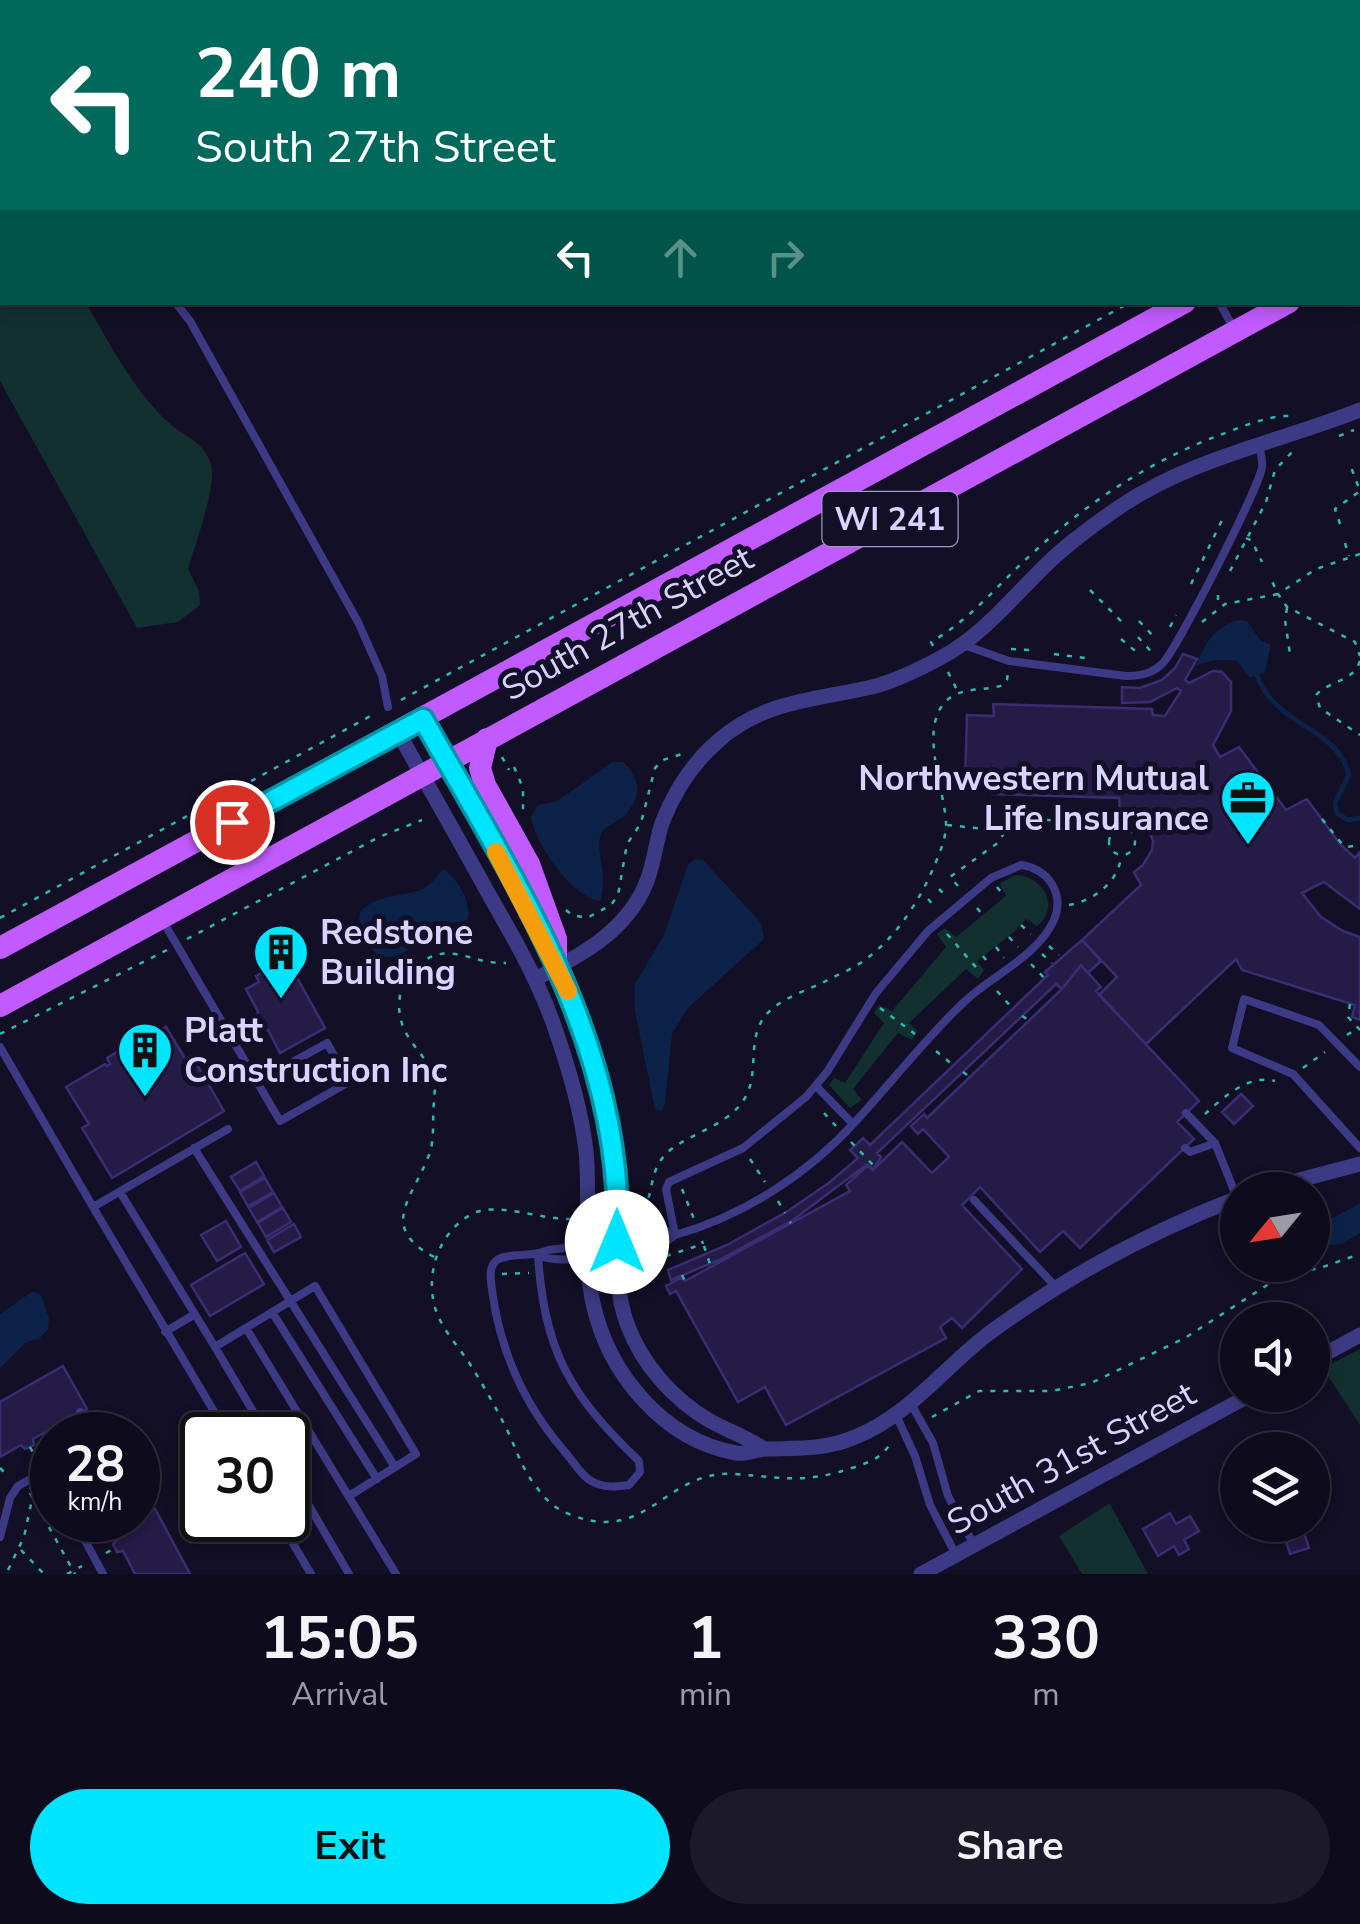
<!DOCTYPE html>
<style>
body{margin:0;font-family:"Nunito Sans",sans-serif;background:#1c1929;color:#f1f3f6;height:100vh;display:flex;flex-direction:column;font-size:38px;white-space:nowrap}
*{box-sizing:border-box;margin:0}
p{font-size:32px;color:#9b9ba3}
.icon{flex:none;width:55px;height:55px;fill:none;stroke:currentColor;stroke-width:2;stroke-linecap:round;stroke-linejoin:round}
.map{position:relative;height:1574px;overflow:hidden}
.sheet{display:flex;flex-direction:column;background:#0e0b1c;flex:1}
.sheet>*{flex:none}
.banner{position:absolute;left:0px;top:0px;width:1360px;height:305px;box-shadow:0 5px 15px #0003,0 0 0 2px #2e2b3b;background:#00695c;color:#fff;overflow:hidden}
.needle{width:65px;rotate:240deg}
.controls{position:absolute;left:1220px;top:1172px;display:grid;gap:20px}
.controls a{display:grid;place-items:center;width:110px;height:110px;border-radius:50%;background:#0e0b1c;box-shadow:0 5px 15px #0003,0 0 0 2px #2e2b3b;font-size:50px}
.speed{position:absolute;left:30px;top:1412px;display:flex;gap:20px;font-size:50px;font-weight:700;text-align:center}
.speed>*{display:grid;place-content:center;width:130px;height:130px;border-radius:50%;background:#0e0b1c;box-shadow:0 5px 15px #0003,0 0 0 2px #2e2b3b;line-height:1}
.speed small{font-size:25px;font-weight:400}
.speed .limit{border:5px solid #111;border-radius:15px;background:#fff;color:#111}
.pin{position:absolute;display:grid;place-items:center;width:85px;height:85px;color:#fff;margin:-42px;border:5px solid #fff;border-radius:50%;box-shadow:0 2px 10px #0007}
.me{position:absolute;width:110px;margin:-55px;rotate:0deg;stroke-linejoin:round;filter:drop-shadow(0 0 8px #0008)}
.turn{display:flex;align-items:center;gap:35px;height:210px;padding:0 30px;font-size:45px}
.turn .icon{width:130px;height:130px;stroke-width:2.5}
.turn b{display:block;font-size:70px;line-height:85px}
.lanes{display:flex;align-items:center;height:95px;padding:0 30px;background:#0003;justify-content:center;gap:50px;direction:ltr}
.lanes .off{opacity:.35}
.eta{display:flex;justify-content:space-evenly;align-items:center;height:170px;text-align:center}
.eta b{font-size:60px;font-weight:700;line-height:70px}
.cta{display:flex;gap:20px;margin-top:auto;padding:20px 30px}
.cta a{flex:1;height:115px;border-radius:60px;background:#00e5ff;color:#111;font-size:40px;font-weight:700;line-height:115px;text-align:center}
.cta a+a{background:#1c1929;color:#f1f3f6}
.map>svg:first-child{display:block}
.green{fill:#12302f}
.water{fill:#0c2248}
.lines{fill:none;stroke-linecap:round;stroke-linejoin:round}
.stream{stroke:#0c2248;stroke-width:5}
.building{fill:#241b47;stroke:#3b2d73;stroke-width:2.5}
.path{stroke:#2fb8b0;stroke-width:2.5;stroke-dasharray:5 8;stroke-linecap:butt}
.service{stroke:#3d3a85;stroke-width:8}
.minor{stroke:#3d3a85;stroke-width:15}
.primary{stroke:#c25bff;stroke-width:22}
.route-casing{stroke:#0095a6;stroke-width:25}
.route{stroke:#00e5ff;stroke-width:18}
.slow{stroke:#f59e0b;stroke-width:18}
.labels{text-anchor:middle;stroke-width:10;stroke-linejoin:round;paint-order:stroke}
.shield{fill:#130f26;stroke:#9e99be;stroke-width:2.5}
.shield-label{font-size:32px;font-weight:bold;fill:#d9d4ff}
.street-label{font-size:35px;fill:#d9d4ff;stroke:#130f26}
.poi-label{font-size:35px;font-weight:bold;fill:#d9d4ff;stroke:#130f26;text-anchor:start}
</style>
<div class="map">
<svg width="1360" height="1574" viewBox="0 0 1360 1574">
<rect width="100%" height="100%" fill="#130f26"/>
<path class="green" d="M0 202 2 302 86 303C110 344 133 390 169 423 185 438 203 440 211 464 217 485 195 546 188 569L199 591 200 605 178 622 137 628 0 381Z
M1016 875C1043 876 1061 907 1037 926L1026 919 1014 932 977 961 984 970 978 979 966 969 909 1023 917 1031 912 1040 898 1033 853 1089 862 1100 850 1108 829 1085 834 1078 845 1083 884 1023 874 1013 879 1005 892 1011 946 947 937 934 945 928 956 937 1006 896 1000 883Z
M1360 1349V1425L1323 1368Z
M1110 1503V1504L1148 1574H1082L1059 1536Z"/>
<path class="water" d="M1239 620 1247 621 1260 640 1271 645 1265 672 1250 678 1237 661C1221 659 1210 660 1196 666 1205 644 1214 626 1239 620Z
M613 762H623C641 778 642 799 623 817 616 823 602 827 600 837 597 849 603 865 603 877 604 885 602 893 601 901 573 899 535 844 531 817L537 806C543 803 548 803 554 802 563 799 601 769 613 762Z
M695 859 703 860 761 923 764 939 688 1008 672 1034 665 1104 661 1111 655 1109 635 1012V984L664 935 688 865Z
M443 869C458 879 471 901 468 919 460 923 453 922 445 925 418 937 392 979 365 942 359 934 358 922 360 912 377 894 398 898 420 890 431 886 436 876 443 869Z
M1360 1203V1233L1342 1244 1313 1247V1229Z
M33 1291 41 1295 49 1318 48 1329 40 1338 25 1343 0 1368V1314Z"/>
<g class="lines">
<path class="stream" d="M1257 675C1275 727 1337 726 1349 775L1335 803 1337 813 1348 820 1360 818"/>
</g>
<path class="building" d="M1183 654 1197 659 1185 680 1189 683 1213 671 1222 672 1231 682V711L1213 745 1220 757 1239 747 1286 810 1307 799 1340 844 1355 858 1360 852V909L1324 882 1302 893 1321 917 1343 931 1360 937V1020L1352 1017 1355 1005 1242 970 1236 959 1146 1044 1099 995 1117 977 1082 940 1141 885 1134 872 1143 865 1152 850 1153 841 1147 824 1134 813 1120 810 1119 798 992 794V782H965L967 715 994 716 993 704 1152 709 1153 715 1165 716 1181 691 1177 688 1150 702 1122 703V687L1140 688 1162 680 1175 668Z
M1082 940 1101 961 1088 973 1081 965 1062 989 1056 984 877 1153 881 1157 873 1170 866 1165 793 1220 719 1260 671 1280 668 1270 727 1245 788 1211 830 1182 858 1158 850 1150 855 1146 863 1138 870 1145 1048 975 1045 972Z
M290 965 325 1028 280 1053 268 1030H260L254 1019 258 1012 246 989 259 982 256 976 267 970 271 976Z
M1081 965 1101 987 1096 991 1199 1101 1177 1122 1194 1139 1080 1248 1063 1231 1040 1252 980 1187 962 1205 1022 1269 962 1328 952 1318 940 1327 946 1338 786 1425 765 1387 738 1402 676 1291 670 1294 666 1286 681 1278 685 1281 850 1191 846 1185 868 1165 873 1170 902 1142 932 1173 949 1157 923 1129 918 1134 911 1126 924 1114 927 1118 1062 989Z
M166 1027 189 1065 195 1061 224 1111 112 1178 82 1128 89 1124 66 1087 105 1064 107 1066 110 1064 107 1058 122 1049 126 1055 127 1050Z
M1241 1094 1253 1106 1234 1124 1222 1112Z
M256 1162 264 1176 240 1191 231 1177Z
M265 1178 273 1192 248 1206 240 1192Z
M274 1193 282 1207 257 1222 249 1208Z
M283 1208 291 1222 266 1237 258 1223Z
M226 1221 241 1247 217 1261 201 1235Z
M294 1224 301 1237 274 1252 267 1240Z
M245 1253 264 1284 210 1316 191 1285Z
M63 1366 87 1409 33 1439 34 1445 25 1449 21 1445 0 1457V1402Z
M138 1477 190 1574H135L123 1551 117 1552 113 1544 117 1540 106 1520H138Z
M1170 1513 1176 1524 1190 1516 1199 1531 1184 1540 1189 1549 1179 1555 1174 1546 1158 1556 1143 1529Z
M1303 1529 1309 1548 1290 1554 1284 1535Z"/>
<g class="lines">
<path class="path" d="M1358 177 1360 176
M1339 436 1354 430
M1340 524 1335 509 1360 491 1351 467
M1246 538 1252 541 1262 562
M1345 543 1349 556
M1360 554 1316 569 1278 594 1287 607 1355 642 1360 656
M1230 571 1266 502 1275 470 1293 451
M1191 584 1225 514
M1090 590 1124 624
M1218 595V608
M1287 608 1285 620 1290 654
M1139 621 1156 639
M1202 622 1225 604 1278 594 1271 579
M1170 627 1176 615
M1138 637 1155 656
M1121 639 1140 655
M933 646 931 642C973 618 1000 582 1035 551 1088 502 1149 462 1217 436 1239 428 1268 415 1290 416
M1011 649 1031 650
M1054 654 1085 658
M1360 661C1353 682 1330 680 1316 695L1320 708 1360 735
M948 672 958 692
M401 700 1131 302
M502 757 509 770
M514 767 523 788V813
M1024 818V796
M1322 819 1342 844 1347 847 1360 845
M947 825 1004 831
M1109 842a13 13 0 1 1 26 0a13 13 0 1 1-26 0Z
M958 886 950 877 999 842 1005 831 1024 819 1094 822 1111 834
M997 887 1005 897
M939 889 948 898
M928 899 936 908
M1069 905C1093 901 1119 882 1121 856
M977 908 982 914
M566 910 572 915 587 918 611 905 618 895 627 844 641 823 655 768 663 760 685 753
M0 918 376 713
M1021 925 1031 934
M947 934 981 973
M1009 937 1018 947
M187 939 379 837 422 820
M1049 946 1059 955
M996 947 1004 958
M1042 954 1052 963
M983 956 989 964
M1031 964 1048 982
M997 991 1013 1009
M1350 1004 1348 1017 1360 1030
M880 1008 915 1034
M1022 1016 1029 1020
M0 1034 167 950
M1347 1035 1358 1028
M936 1051 954 1066
M1303 1068 1325 1052
M963 1072 970 1077
M824 1113 836 1126
M1205 1114C1224 1097 1248 1074 1275 1081
M851 1142 875 1167
M750 1159 765 1182
M682 1189 694 1219
M778 1201 785 1213
M632 1217C654 1207 648 1184 658 1165 673 1134 727 1132 746 1096 759 1072 747 1039 765 1016 779 999 805 991 824 982 839 974 857 967 870 956 897 935 919 901 932 871 938 857 945 842 946 827 947 792 914 723 951 697 966 687 987 691 1003 685L1007 680 1008 672
M571 1219C542 1220 498 1202 474 1213 441 1229 426 1269 434 1304 440 1329 460 1347 473 1369 486 1390 499 1413 510 1436 518 1455 524 1472 538 1489 547 1502 559 1511 574 1516 649 1543 666 1469 735 1474 786 1478 805 1484 855 1467 872 1461 882 1458 891 1442
M790 1222 791 1223
M704 1246 711 1267
M666 1256 703 1244 702 1241
M434 1257C378 1227 412 1199 429 1155 435 1140 432 1119 434 1102 434 1095 436 1086 434 1079 426 1050 399 1041 399 1004 400 994 401 984 408 976 443 933 468 965 506 963
M502 1274 529 1273
M682 1275 685 1281
M932 1417 979 1391H1051L1091 1383 1185 1338 1289 1271 1317 1269 1360 1254
M59 1435 62 1428 60 1424
M30 1447 38 1462
M0 1468 9 1477
M30 1493 75 1574
M21 1550 44 1574
M106 1553 115 1548
M8 1570 24 1537 31 1504 51 1493
M67 1574 82 1566"/>
<path class="service" d="M0 164 2 165
M175 302 190 321 358 622 382 676 388 707
M1219 302 1233 327
M964 645 1009 661 1126 676C1140 676 1151 674 1162 664 1176 651 1260 486 1262 467 1263 461 1260 451 1259 444
M1021 865C1048 869 1065 893 1054 920 1038 956 991 976 964 1002 924 1040 892 1082 855 1122 808 1174 743 1216 675 1235L666 1189 669 1182 743 1148 806 1097 827 1072 876 993 928 931 991 878Z
M164 923 280 1121 349 1082 327 1043 257 1082
M0 1047 93 1207 228 1129
M1360 1067 1319 1025 1244 999 1232 1048 1293 1074 1360 1148
M817 1087 853 1124
M1186 1113 1215 1143 1237 1198
M194 1148 395 1467
M1185 1148 1190 1152 1215 1143
M120 1192 215 1347
M974 1200 1056 1287
M93 1207 228 1435
M538 1255C544 1352 571 1396 639 1461L640 1472 629 1485C615 1487 604 1488 591 1481 581 1475 573 1461 565 1452 525 1406 500 1351 492 1290 491 1281 488 1268 496 1261 505 1252 534 1258 548 1250L617 1242 664 1230 675 1235
M538 1255C561 1267 657 1254 675 1235
M272 1312 377 1479
M246 1328 215 1347 267 1435
M165 1332 195 1314
M911 1404 933 1443 948 1496 974 1545
M80 1412 92 1435
M896 1415 915 1456 930 1505 956 1555
M288 1470 349 1574
M349 1496 416 1454 315 1286 246 1328 396 1574
M74 1520 103 1574
M279 1520 311 1574
M0 1537 10 1498 18 1486 52 1467"/>
<path class="minor" d="M423 719C492 842 569 964 605 1101 616 1139 619 1182 618 1222 617 1264 614 1300 634 1340 652 1377 686 1411 724 1428 739 1435 751 1440 764 1449
M398 732C428 786 458 838 487 891 511 933 535 974 552 1020 567 1062 581 1107 586 1151 591 1201 582 1254 593 1303 608 1373 663 1440 736 1453 746 1455 756 1449 766 1449 797 1448 825 1450 855 1437 909 1416 946 1365 992 1331 1069 1275 1149 1232 1238 1198
M535 979C580 956 628 931 647 881 654 863 656 842 662 823 674 792 693 763 717 742 763 700 816 700 872 687 896 681 920 669 942 657 985 634 1014 595 1049 562 1071 541 1096 523 1121 506 1195 457 1279 442 1360 410
M1261 1190 1360 1164
M1312 1361 1360 1335
M921 1574 1250 1395"/>
<path class="primary" d="M1358 207 1360 206
M1358 266 1360 265
M487 739 480 768 485 785 529 864 556 939V962
M0 948 1185 302
M0 1006 1289 302"/>
</g>
<g class="lines">
<g class="route-casing">
<path id="route" d="M232 822 423 719C514 881 627 1049 617 1242"/>
</g>
<use href="#route" class="route"/>
<path class="slow" d="M496 852 568 991"/>
</g>
<defs>
<g id="office-pin" transform="scale(2.875)"><path d="M0 17L-7.5 6A9.5 9.5 0 1 1 7.5 6Z" fill="#00e5ff" stroke="#130f26"/><path d="M-6-3h4V-5.5h4V-3h4V5H-6ZM-1-4.5V-3h2v-1.5ZM-6 0V1H6V0Z" fill="#111"/></g>
<g id="building-pin" transform="scale(2.875)"><path d="M0 17L-7.5 6A9.5 9.5 0 1 1 7.5 6Z" fill="#00e5ff" stroke="#130f26"/><path d="M-4-6H4V6H1V3H-1V6H-4ZM-2.5-4.3h1.7v1.8h-1.7ZM.8-4.3h1.7v1.8H.8ZM-2.5-1h1.7V.8h-1.7ZM.8-1h1.7V.8H.8Z" fill="#111"/></g>
</defs>
<g fill-rule="evenodd">
<use href="#office-pin" x="1248" y="798"/>
<use href="#building-pin" x="281" y="952"/>
<use href="#building-pin" x="145" y="1050"/>
</g>
<g class="labels">
<rect class="shield" x="822.5" y="492" width="135" height="54" rx="8"/>
<g class="shield-label">
<text x="890" y="530">WI 241</text>
</g>
<g class="street-label">
<text transform="translate(627 623) rotate(-29)" y="12">South 27th Street</text>
<text transform="translate(1071 1458) rotate(-29)" y="12">South 31st Street</text>
</g>
<g class="poi-label">
<text x="1209" y="790" text-anchor="end">Northwestern Mutual<tspan x="1209" dy="40">Life Insurance</tspan></text>
<text x="320" y="944">Redstone<tspan x="320" dy="40">Building</tspan></text>
<text x="184" y="1042">Platt<tspan x="184" dy="40">Construction Inc</tspan></text>
</g>
</g>
</svg>
<div class="controls">
<a><svg class="needle" viewBox="-14 -14 28 28"><path d="M0-13l5 13h-10z" fill="#e53935"/><path d="M0 13l5-13h-10z" fill="#9b9ba3"/></svg></a>
<a><svg class="icon" aria-label="sound" viewBox="0 0 24 24"><path d="M4 9h4l5-4v14l-5-4H4zM17 9q2 3 0 6"/></svg></a>
<a><svg class="icon" aria-label="layers" viewBox="0 0 24 24"><path d="M12 4l9 5-9 5-9-5zM3 14l9 5 9-5"/></svg></a>
</div>
<div class="speed"><div>28<small>km/h</small></div><div class="limit">30</div></div>
<div class="pin" style="left:232px;top:822px;background:#d93025"><svg class="icon" aria-label="arrive" viewBox="0 0 24 24"><path d="M6 21V4h12l-3 4 3 4H6"/></svg></div>
<svg class="me" style="left:617px;top:1242px" viewBox="-20 -20 40 40"><circle r="19" fill="#fff"/><path d="M0-13L10 11 0 6-10 11z" fill="#00e5ff"/></svg>
<div class="banner">
<div class="turn"><svg class="icon" aria-label="left" viewBox="0 0 24 24"><path d="M17 20v-9H6M10 6l-5 5 5 5"/></svg><div><b>240 m</b>South 27th Street</div></div>
<div class="lanes"><svg class="icon" aria-label="left" viewBox="0 0 24 24"><path d="M17 20v-9H6M10 6l-5 5 5 5"/></svg><svg class="icon off" aria-label="ahead" viewBox="0 0 24 24"><path d="M12 20V5M6 11l6-6 6 6"/></svg><svg class="icon off" aria-label="right" viewBox="0 0 24 24"><path d="M7 20v-9h11M14 6l5 5-5 5"/></svg></div>
</div>
</div>
<section class="sheet">
<div class="eta">
<div><b>15:05</b><p>Arrival</p></div>
<div><b>1</b><p>min</p></div>
<div><b>330</b><p>m</p></div>
</div>
<div class="cta"><a>Exit</a><a>Share</a></div>
</section>
